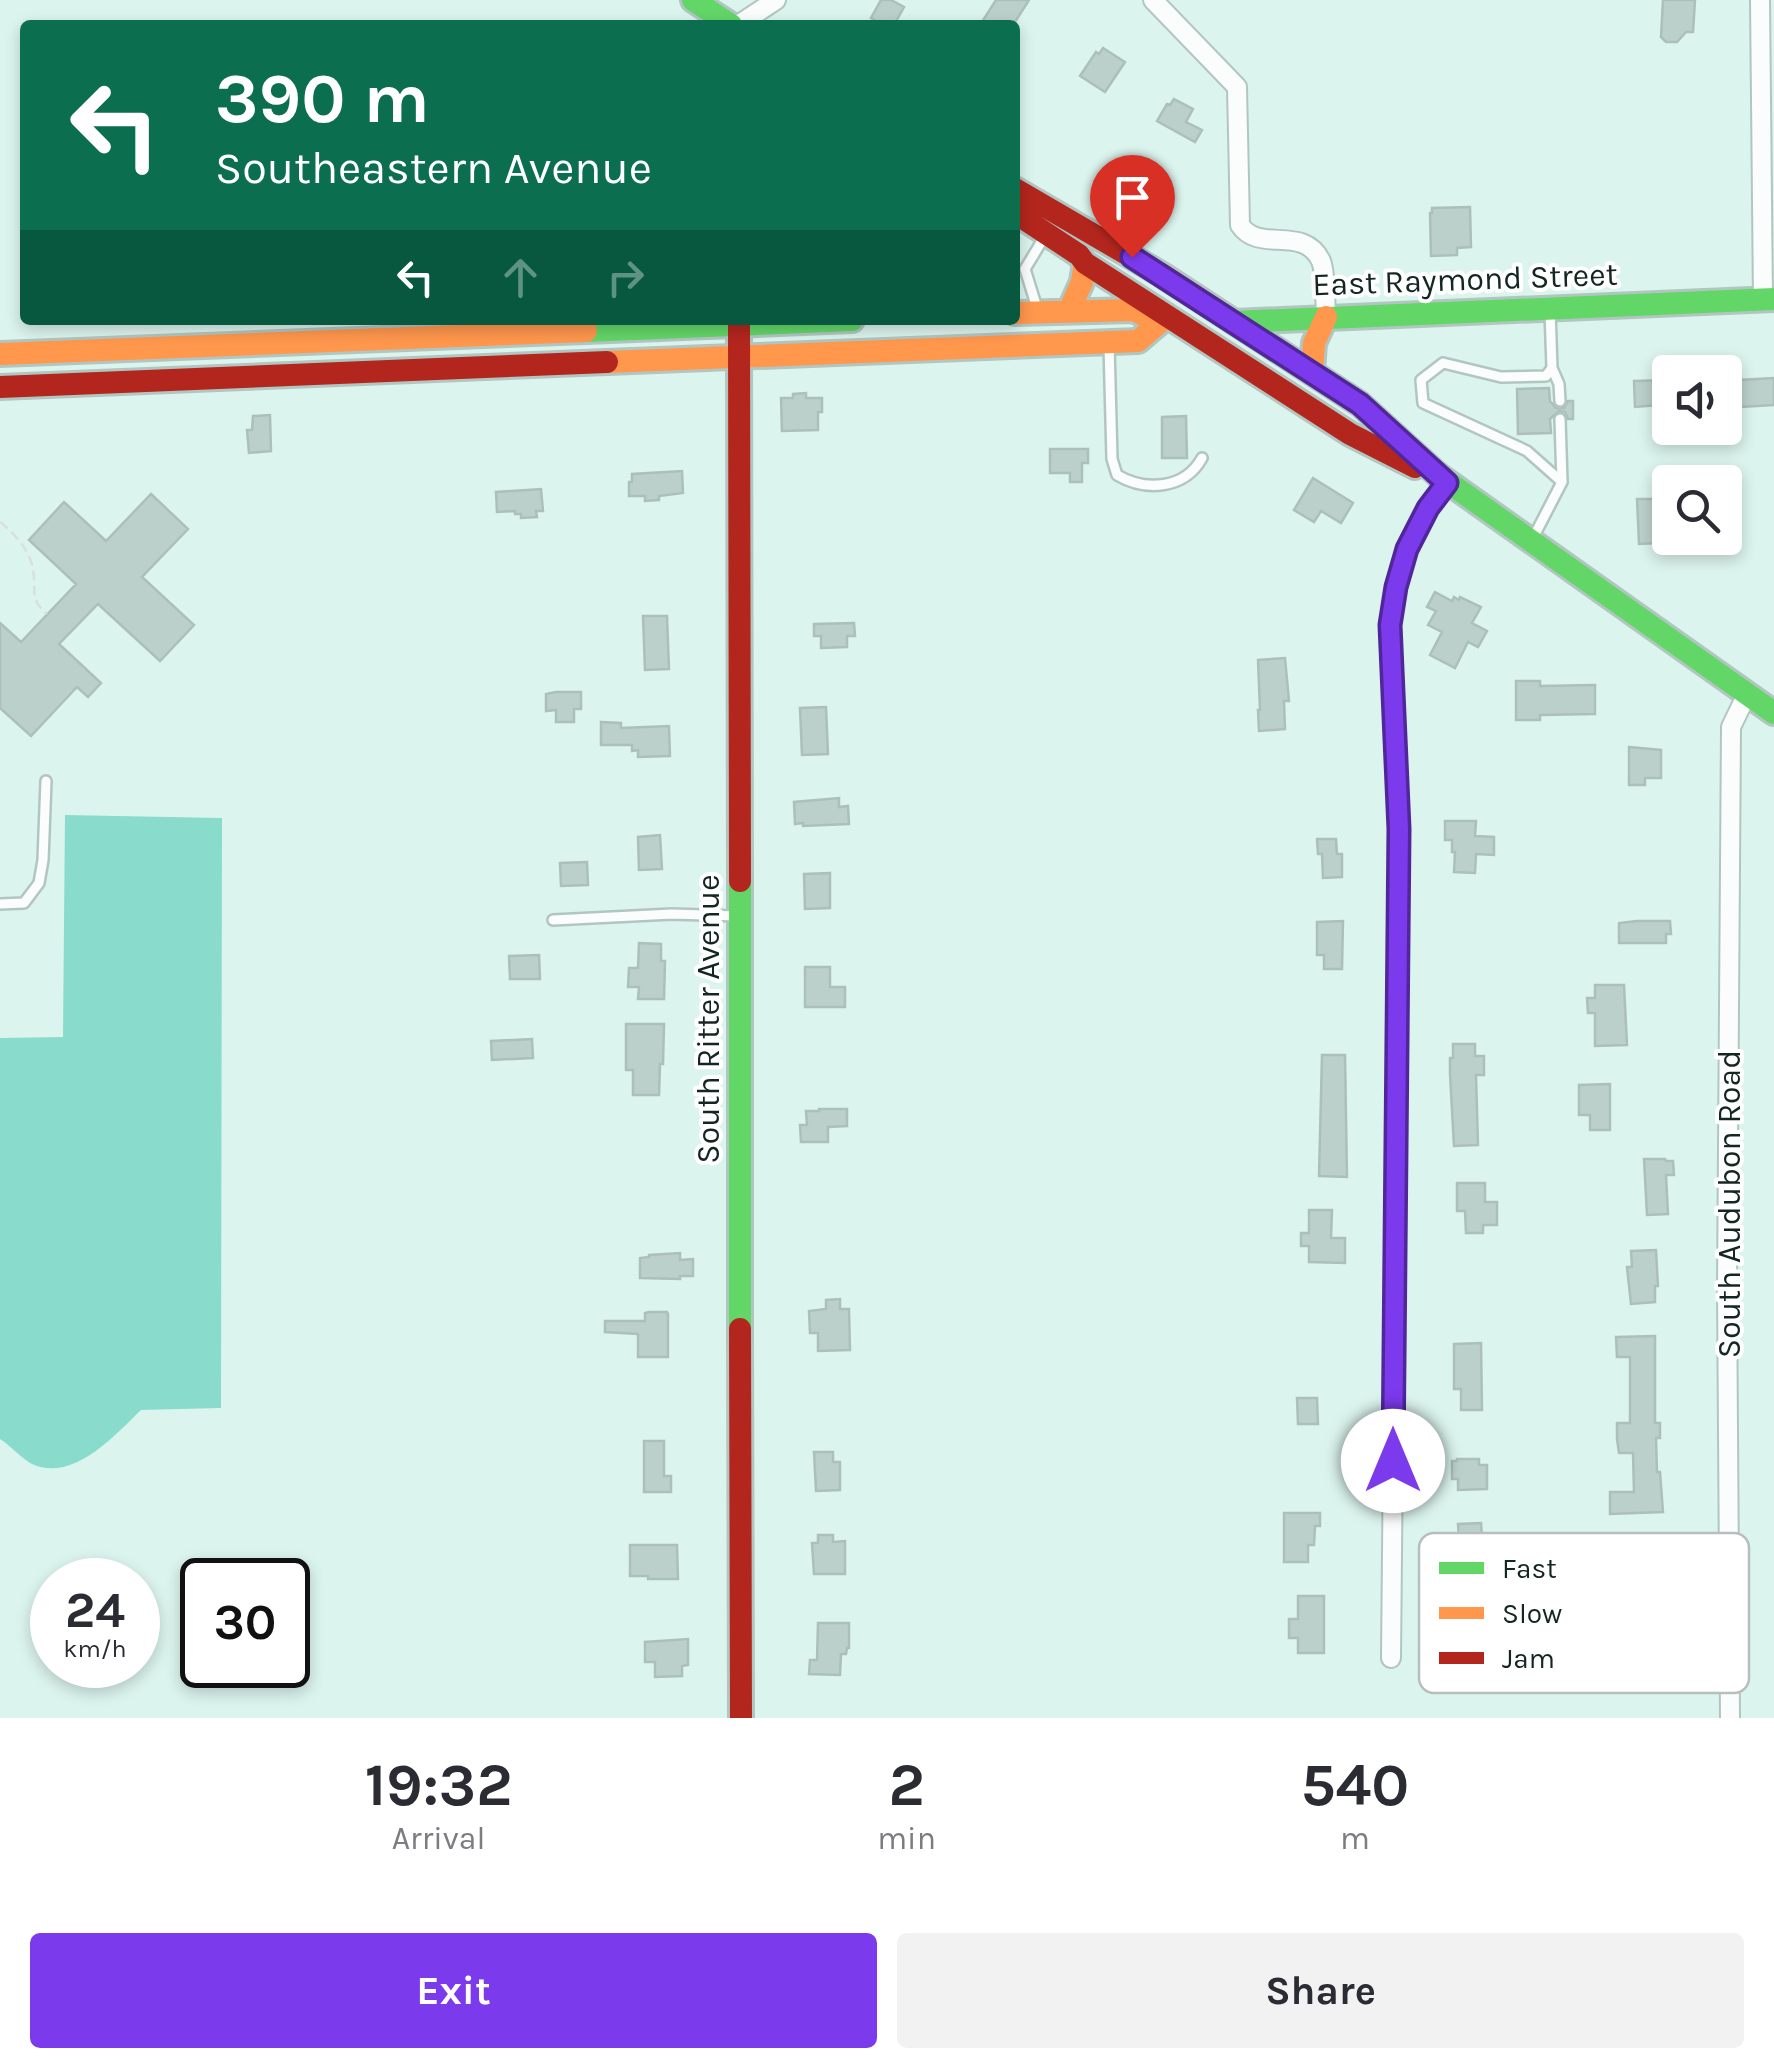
<!DOCTYPE html>
<style>
body{margin:0;font-family:Karla,sans-serif;background:#f2f2f3;color:#2b2b33;height:100vh;display:flex;flex-direction:column;font-size:38px;white-space:nowrap}
*{box-sizing:border-box;margin:0}
p{font-size:32px;color:#7c7c81}
.icon{flex:none;width:55px;height:55px;fill:none;stroke:currentColor;stroke-width:2;stroke-linecap:round;stroke-linejoin:round}
.map{position:relative;height:1718px;overflow:hidden}
.side{display:flex;flex-direction:column;background:#fff;flex:1}
.side>*{flex:none}
.top-card{position:absolute;left:20px;top:20px;width:1000px;height:305px;border-radius:10px;box-shadow:0 5px 15px #0003;background:#0b6e4f;color:#fff;overflow:hidden}
.fabs{position:absolute;left:1652px;top:355px;display:grid;gap:20px}
.fabs a{display:grid;place-items:center;width:90px;height:90px;border-radius:10px;background:#fff;box-shadow:0 5px 15px #0003;font-size:50px}
.speed{position:absolute;left:30px;top:1558px;display:flex;gap:20px;font-size:50px;font-weight:700;text-align:center}
.speed>*{display:grid;place-content:center;width:130px;height:130px;border-radius:50%;background:#fff;box-shadow:0 5px 15px #0003;line-height:1}
.speed small{font-size:25px;font-weight:400}
.speed .limit{border:5px solid #111;border-radius:15px;background:#fff;color:#111}
.pin{position:absolute;display:grid;place-items:center;width:85px;height:85px;color:#fff;margin:-102px -42px;border-radius:50% 50% 50% 0;rotate:-45deg;box-shadow:0 0 10px #0007}
.pin .icon{rotate:45deg}
.me{position:absolute;width:110px;margin:-55px;rotate:0deg;stroke-linejoin:round;filter:drop-shadow(0 0 8px #0008)}
.turn{display:flex;align-items:center;gap:35px;height:210px;padding:0 30px;font-size:45px}
.turn .icon{width:130px;height:130px;stroke-width:2.5}
.turn b{display:block;font-size:70px;line-height:85px}
.lanes{display:flex;align-items:center;height:95px;padding:0 30px;background:#0003;justify-content:center;gap:50px;direction:ltr}
.lanes .off{opacity:.35}
.eta{display:flex;justify-content:space-evenly;align-items:center;height:170px;text-align:center}
.eta b{font-size:60px;font-weight:700;line-height:70px}
.action{display:flex;gap:20px;margin-top:auto;padding:20px 30px}
.action a{flex:1;height:115px;border-radius:10px;background:#7c3aed;color:#fff;font-size:40px;font-weight:700;line-height:115px;text-align:center}
.action a+a{background:#f2f2f3;color:#2b2b33}
.map>svg:first-child{display:block}
.forest{fill:#89dccb}
.building{fill:#bcd0cb;stroke:#acbfba;stroke-width:2.5}
.lines{fill:none;stroke-linecap:round;stroke-linejoin:round}
.lane-casing{stroke:#b2c6c1;stroke-width:14}
.street-casing{stroke:#b2c6c1;stroke-width:22}
.fast-casing{stroke:#b2c6c1;stroke-width:28}
.slow-casing{stroke:#b2c6c1;stroke-width:28}
.jam-casing{stroke:#b2c6c1;stroke-width:28}
.path{stroke:#d8e0de;stroke-width:2.5;stroke-dasharray:10 5;stroke-linecap:butt}
.lane{stroke:#fafdfc;stroke-width:9}
.street{stroke:#fafdfc;stroke-width:18}
.fast{stroke:#63d668;stroke-width:22}
.slow{stroke:#ff974d;stroke-width:22}
.jam{stroke:#b3261e;stroke-width:22}
.route-casing{stroke:#51269a;stroke-width:25}
.route{stroke:#7c3aed;stroke-width:18}
.labels{text-anchor:middle;stroke-width:8;stroke-linejoin:round;paint-order:stroke}
.street-label{font-size:32px;fill:#142622;stroke:#fff}
.key{fill:#fff;stroke:#b8bebd;stroke-width:2.5}
.key-label{font-size:28px;fill:#142622}
</style>
<div class="map">
<svg width="1774" height="1718" viewBox="0 0 1774 1718">
<rect width="100%" height="100%" fill="#dcf4ee"/>
<path class="forest" d="M65 815 222 818 221 1408 141 1410C115 1435 73 1483 32 1464 21 1458 11 1446 0 1439V1038L63 1037Z"/>
<path class="building" d="M881 0H891L904 7 894 25H883L871 18Z
M996 0H1029L1013 25H980Z
M1663 0H1695L1693 32H1686L1677 42H1666L1661 37Z
M1103 48 1125 62 1105 92 1080 76 1096 52 1099 54Z
M1174 99 1193 109 1186 122 1202 130 1195 142 1157 121 1167 104 1170 105Z
M1470 207 1471 247 1457 248V255L1431 256 1430 213H1432V208Z
M1774 378V405L1741 407 1740 380Z
M1670 380V404L1635 407 1634 381Z
M1549 388 1550 401 1556 408H1564L1568 401H1573V419H1568L1565 412 1559 411 1550 419 1551 433 1518 434 1517 389Z
M806 393V398H822V412H818V430L782 431 781 398H793V394Z
M270 415 271 451 249 453 247 430H252L253 416Z
M1186 416 1187 458H1162V417Z
M1050 449H1088V463H1082V482H1070V473H1050Z
M682 471 683 493 659 496V500L645 501V496H629V482H632V474Z
M1313 478 1353 503 1341 523 1321 511 1314 522 1294 510Z
M541 489 543 511H536L537 517 521 518V514H515V511L497 512 496 492Z
M151 494 188 529 142 577 194 625 160 661 98 604 59 644 101 683 88 697 77 687 31 736 0 708V623L21 642 76 584 29 540 64 502 106 541Z
M1637 499H1654L1655 509 1670 508V536L1657 537 1658 543 1639 544Z
M1435 592 1452 601 1454 597 1459 600 1460 597 1481 607 1472 623 1487 631 1478 647 1468 642 1455 668 1430 655 1442 632 1428 625 1436 611 1427 607Z
M643 616H667L669 669 645 670Z
M854 623 855 636H847V647L821 648V636H814V624Z
M1285 658 1289 701H1284L1285 729 1259 731 1258 710H1260L1258 660Z
M1516 681H1540V686L1595 685V714L1540 715V720H1516Z
M556 692H581V709H574V722H556V710L546 711V694Z
M826 707 828 754 802 755 800 708Z
M601 722 621 723V728L669 726 670 756 638 757V750L632 751V745H601Z
M1629 747 1661 750V778H1645V785H1629Z
M839 798V807L848 806 849 824 803 826V823L795 824 794 802Z
M1445 821H1476L1475 836 1494 837V855L1476 854 1475 873 1454 872 1455 852H1452V840H1445Z
M660 835 662 869 639 870 638 837Z
M1317 839H1336L1337 854H1342V877L1323 878 1322 854H1318Z
M587 862 588 885 561 886 560 863Z
M830 873V908L805 909 804 874Z
M1343 921 1342 969H1324V955H1317V922Z
M1637 921H1670L1671 934H1666V943H1619V923Z
M639 943 661 944V961H665L664 999H638L639 987H628L629 968H638Z
M539 955 540 979H510L509 956Z
M805 967H830V987H845V1007H805Z
M1595 985H1624L1627 1045 1595 1046V1013H1588L1587 998H1595Z
M626 1024H664L663 1064H660L659 1095H633V1070H626Z
M532 1039 533 1058 492 1060 491 1041Z
M1453 1044H1475V1056H1484V1075H1476L1478 1145 1454 1146 1450 1074V1058H1453Z
M1322 1055H1345L1347 1177 1319 1176Z
M1610 1084V1130H1590V1115H1579V1085Z
M819 1109H847V1126L828 1127V1142H801L800 1125H807L806 1111H819Z
M1644 1159H1665L1666 1161H1673L1674 1175H1666L1668 1214 1647 1215Z
M1457 1183H1485V1202H1497V1225H1483V1233H1466L1465 1211H1457Z
M1309 1210H1332L1331 1238H1345V1263L1309 1262V1246H1301V1233H1309Z
M1656 1250 1658 1286H1655V1302L1631 1304 1627 1267H1632L1631 1251Z
M680 1253V1260L693 1259V1276H680V1279L640 1278V1258L649 1257V1255Z
M840 1299V1309H849L850 1350 818 1351V1333H810L809 1311 826 1309V1300Z
M649 1312H667L668 1314V1357H638V1334L605 1332V1321H645V1313Z
M1655 1336V1423H1660V1438H1656L1657 1472H1660L1663 1512 1610 1514V1492H1634L1633 1453H1619L1617 1439V1423H1630V1357H1617L1616 1337Z
M1481 1343 1482 1410H1461V1389H1454V1344Z
M1297 1398H1317L1318 1424H1298Z
M644 1441H664V1476H671V1492H644Z
M814 1452H833V1462H840V1490L816 1491Z
M1457 1459H1479V1465H1487V1489L1458 1490V1479H1452V1461H1457Z
M1284 1513H1320V1526H1315L1314 1545H1308V1562H1284Z
M1481 1523 1484 1568 1461 1569 1458 1524Z
M818 1535H833V1542L845 1541V1574H814L812 1543H818Z
M630 1545H677L678 1579H648V1576H630Z
M1298 1596H1324V1653H1298V1638H1289V1619H1298Z
M818 1623H849V1648H847L846 1654H841L840 1675 809 1674 810 1660H817Z
M688 1639V1665L682 1666V1676L655 1677V1662H645V1642Z"/>
<g class="lines">
<g class="lane-casing">
<path id="lane" d="M1037 308 1025 269 1045 236
M1109 345 1112 459 1117 475C1146 492 1185 489 1202 458
M1552 368 1559 384 1560 401
M1560 419 1562 482
M1532 540 1562 482 1527 451 1423 403 1421 380 1443 363 1501 377 1546 376 1552 368 1550 311
M0 904 24 903 39 883 43 860 46 781
M553 920 672 914 737 916"/>
</g>
<g class="street-casing">
<path id="street" d="M1153 0 1237 87 1240 225C1259 254 1304 224 1321 261 1326 273 1325 303 1326 317
M1760 0 1763 300
M738 25 776 0
M1391 1658 1399 829 1390 625 1395 587 1407 549 1428 508 1447 483
M1730 1718 1727 1287 1731 727 1747 694"/>
</g>
<g class="fast-casing">
<path id="fast" d="M693 0 731 25
M1234 322 1774 299
M586 331 852 320
M1438 475 1774 713
M740 881V1329"/>
</g>
<g class="slow-casing">
<path id="slow" d="M1069 311 1082 282 1085 263
M1015 313 1134 310 1159 323
M0 354 586 331
M607 362 1138 341 1159 323
M1312 372 1314 343 1326 317"/>
</g>
<g class="jam-casing">
<path id="jam" d="M1015 189 1161 274 1360 404 1438 475
M1015 213 1079 255 1085 263 1350 434 1415 467
M739 325 740 881
M0 387 607 362
M740 1329 741 1718"/>
</g>
<path class="path" d="M0 522C15 534 29 549 33 569 37 591 28 598 47 614"/>
<use href="#lane" class="lane"/>
<use href="#street" class="street"/>
<use href="#fast" class="fast"/>
<use href="#slow" class="slow"/>
<use href="#jam" class="jam"/>
</g>
<g class="lines">
<g class="route-casing">
<path id="route" d="M1132 257 1360 404 1447 483 1428 508 1407 549 1396 587 1390 625 1399 829 1393 1461"/>
</g>
<use href="#route" class="route"/>
</g>
<g class="labels">
<g class="street-label">
<text transform="translate(1465 279) rotate(-2)" y="11">East Raymond Street</text>
<text transform="translate(708 1019) rotate(-90)" y="11">South Ritter Avenue</text>
<text transform="translate(1729 1204) rotate(-90)" y="11">South Audubon Road</text>
</g>
</g>
<rect x="1419" y="1533" width="330" height="160" rx="15" class="key"/>
<rect x="1439" y="1562" width="45" height="12" fill="#63d668"/>
<rect x="1439" y="1607" width="45" height="12" fill="#ff974d"/>
<rect x="1439" y="1652" width="45" height="12" fill="#b3261e"/>
<g class="key-label">
<text x="1502" y="1578">Fast</text>
<text x="1502" y="1623">Slow</text>
<text x="1502" y="1668">Jam</text>
</g>
</svg>
<div class="fabs">
<a><svg class="icon" aria-label="sound" viewBox="0 0 24 24"><path d="M4 9h4l5-4v14l-5-4H4zM17 9q2 3 0 6"/></svg></a>
<a><svg class="icon" aria-label="search" viewBox="0 0 24 24"><circle cx="10" cy="10" r="6"/><path d="M15 15l6 6"/></svg></a>
</div>
<div class="speed"><div>24<small>km/h</small></div><div class="limit">30</div></div>
<div class="pin" style="left:1132px;top:257px;background:#d93025"><svg class="icon" aria-label="arrive" viewBox="0 0 24 24"><path d="M6 21V4h12l-3 4 3 4H6"/></svg></div>
<svg class="me" style="left:1393px;top:1461px" viewBox="-20 -20 40 40"><circle r="19" fill="#fff"/><path d="M0-13L10 11 0 6-10 11z" fill="#7c3aed"/></svg>
<div class="top-card">
<div class="turn"><svg class="icon" aria-label="left" viewBox="0 0 24 24"><path d="M17 20v-9H6M10 6l-5 5 5 5"/></svg><div><b>390 m</b>Southeastern Avenue</div></div>
<div class="lanes"><svg class="icon" aria-label="left" viewBox="0 0 24 24"><path d="M17 20v-9H6M10 6l-5 5 5 5"/></svg><svg class="icon off" aria-label="ahead" viewBox="0 0 24 24"><path d="M12 20V5M6 11l6-6 6 6"/></svg><svg class="icon off" aria-label="right" viewBox="0 0 24 24"><path d="M7 20v-9h11M14 6l5 5-5 5"/></svg></div>
</div>
</div>
<section class="side">
<div class="eta">
<div><b>19:32</b><p>Arrival</p></div>
<div><b>2</b><p>min</p></div>
<div><b>540</b><p>m</p></div>
</div>
<div class="action"><a>Exit</a><a>Share</a></div>
</section>
